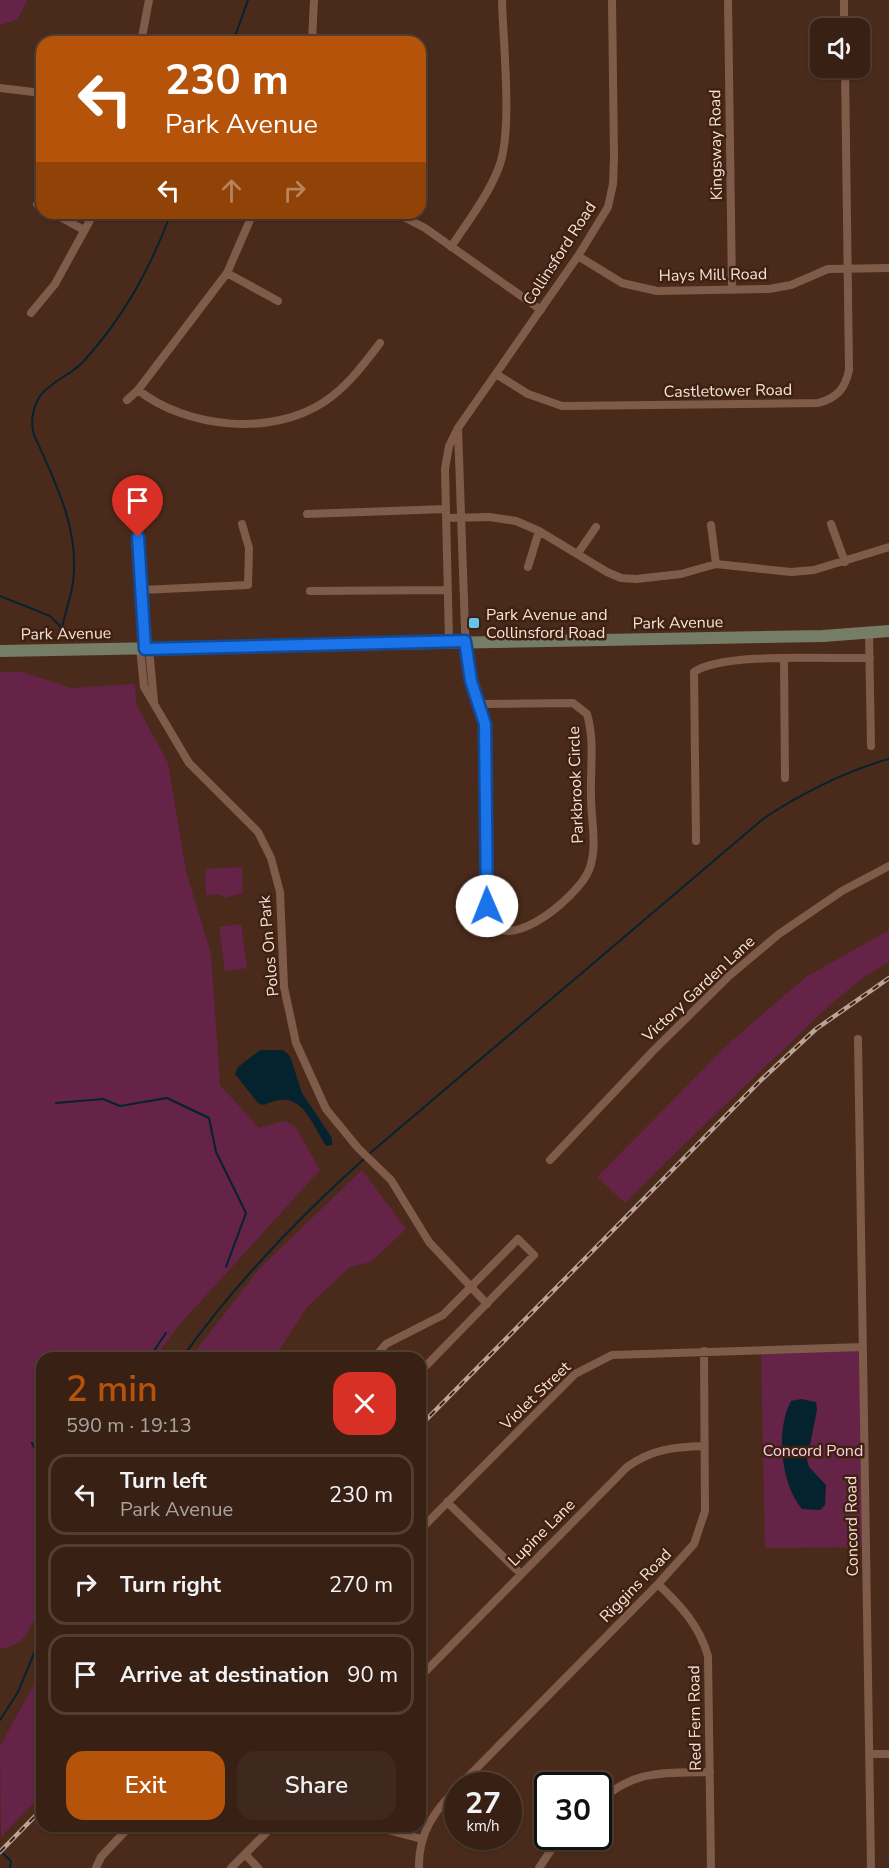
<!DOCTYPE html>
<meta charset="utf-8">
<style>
body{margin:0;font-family:"Nunito Sans",sans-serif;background:#3f281d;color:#f1f3f6;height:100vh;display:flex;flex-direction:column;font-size:22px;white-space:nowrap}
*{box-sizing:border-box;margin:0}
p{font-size:20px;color:#aba3a0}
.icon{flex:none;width:33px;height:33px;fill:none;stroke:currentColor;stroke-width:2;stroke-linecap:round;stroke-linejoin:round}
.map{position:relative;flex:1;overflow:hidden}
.sheet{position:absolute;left:36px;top:1352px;width:390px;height:480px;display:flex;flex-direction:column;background:#382014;border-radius:18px;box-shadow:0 2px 4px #0004,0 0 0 2px #523e34}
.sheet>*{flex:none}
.top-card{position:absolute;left:36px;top:36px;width:390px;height:183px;border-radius:18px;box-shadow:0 2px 4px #0004,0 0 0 2px #523e34;background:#b45309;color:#fff;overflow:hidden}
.buttons{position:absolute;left:810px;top:18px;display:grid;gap:12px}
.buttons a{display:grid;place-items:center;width:60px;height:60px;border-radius:12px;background:#382014;box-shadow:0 2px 4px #0004,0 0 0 2px #523e34;font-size:30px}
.speed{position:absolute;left:444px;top:1772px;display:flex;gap:12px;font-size:30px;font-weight:700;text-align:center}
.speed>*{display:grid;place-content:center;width:78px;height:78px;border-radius:50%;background:#382014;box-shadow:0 2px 4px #0004,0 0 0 2px #523e34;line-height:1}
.speed small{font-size:15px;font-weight:400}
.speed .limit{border:3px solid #111;border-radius:9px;background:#fff;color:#111}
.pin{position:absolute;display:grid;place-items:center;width:51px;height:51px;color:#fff;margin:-62px -26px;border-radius:50% 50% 50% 0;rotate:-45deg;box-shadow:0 0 6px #0007}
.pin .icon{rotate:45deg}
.me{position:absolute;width:66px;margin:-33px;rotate:359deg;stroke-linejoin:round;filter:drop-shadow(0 0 4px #0008)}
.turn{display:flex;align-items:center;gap:21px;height:126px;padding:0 30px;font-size:27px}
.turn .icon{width:78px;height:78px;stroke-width:2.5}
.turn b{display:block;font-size:42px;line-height:51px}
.lanes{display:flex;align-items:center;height:57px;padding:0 30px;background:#0003;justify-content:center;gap:30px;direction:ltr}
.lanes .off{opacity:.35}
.round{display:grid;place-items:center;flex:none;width:63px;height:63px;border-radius:18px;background:#3f281d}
.overview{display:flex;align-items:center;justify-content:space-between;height:102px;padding:0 30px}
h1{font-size:36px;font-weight:600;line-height:45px;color:#b45309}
.button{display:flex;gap:12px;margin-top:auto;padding:12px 30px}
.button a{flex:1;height:69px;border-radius:18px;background:#b45309;color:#fff;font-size:24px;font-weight:600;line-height:69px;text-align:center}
.button a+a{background:#3f281d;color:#f1f3f6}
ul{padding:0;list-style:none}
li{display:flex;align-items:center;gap:18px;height:81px;margin:0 12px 9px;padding:0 18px;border:3px solid #523e34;border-radius:18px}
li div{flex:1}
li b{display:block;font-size:22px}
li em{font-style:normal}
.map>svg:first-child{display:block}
.green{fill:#652348}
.water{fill:#05232f}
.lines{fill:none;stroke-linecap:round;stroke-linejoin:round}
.stream{stroke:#05232f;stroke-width:2}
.street{stroke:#7f5c4a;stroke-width:8}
.secondary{stroke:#757d66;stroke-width:12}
.rail-casing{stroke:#bba396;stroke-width:4.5}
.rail{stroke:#3f2111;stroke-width:2;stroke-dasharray:7;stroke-linecap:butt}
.route-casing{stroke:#114b97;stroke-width:15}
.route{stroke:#1a73e8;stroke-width:10}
.poi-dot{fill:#65c5ee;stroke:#3f2111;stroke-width:2}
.labels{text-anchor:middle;stroke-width:5;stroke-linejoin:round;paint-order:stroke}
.street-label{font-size:16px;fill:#f6e2d7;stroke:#3f2111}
.poi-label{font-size:16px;fill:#f6e2d7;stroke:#3f2111;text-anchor:start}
.park-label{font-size:16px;fill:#fbd0e4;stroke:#3f2111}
</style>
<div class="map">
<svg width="889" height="1868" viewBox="0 0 889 1868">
<rect width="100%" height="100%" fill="#4a2b1b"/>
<path class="green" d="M0 0H27L18 19 0 25Z
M0 672H22L71 688 135 684 136 704 168 763 186 871 211 954 220 1085 259 1128 284 1121 295 1126 320 1170 180 1324 155 1357 42 1358V1599C34 1619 27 1649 0 1648Z
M242 867 243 893 225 898 219 894 206 895 205 869Z
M241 924 247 968 225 971 219 927Z
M889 930V962C849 984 816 1018 783 1050 729 1100 677 1151 625 1203L597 1177 727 1045 806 977Z
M362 1170 406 1229 371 1262 350 1267 307 1307 275 1357H191L259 1269Z
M861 1350 864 1547 765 1548 761 1352Z
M42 1665V1794L1 1837 0 1746 37 1679Z"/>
<path class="water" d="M260 1050H283L290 1056 302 1093 332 1138V1145L326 1146C309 1119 301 1087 264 1105L258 1103 235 1074 238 1067Z
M801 1399 816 1402 817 1410 807 1460 809 1467 826 1485 825 1505 820 1510 802 1509C781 1484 775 1431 791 1401Z"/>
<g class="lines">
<path class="stream" d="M233 42 248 0
M0 596 50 616 62 628
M62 628C65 613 71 597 73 582 80 530 55 481 34 435 30 422 33 407 40 396 51 381 71 375 83 362 124 317 150 269 171 213
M56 1103 103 1099 120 1106 167 1098 209 1118 216 1152 246 1213 226 1267
M369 1154 763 819C798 795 848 770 889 759
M149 1358 166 1333
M182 1358C235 1283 297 1219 365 1158
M32 1443 42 1462
M0 1720 18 1692 42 1634
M0 1851 11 1861 10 1868"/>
<path class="street" d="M728 0 732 290
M844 0V28
M141 42 149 0
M312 42 314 0
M0 88 42 93
M37 204 42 207
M53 213 84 230
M396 213 425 228 541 310
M451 247C468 221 488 196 499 167 513 131 503 42 502 0
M578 256 622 283 657 291 769 289 791 285 828 269 889 268
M227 273 278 301
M31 313 55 284 94 213
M496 374 528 394 562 406 818 403C837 398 845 389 849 370L845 68
M138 390C186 428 271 437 324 402 348 386 363 365 380 343
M127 400 138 390 227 273 253 213
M458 428 466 658 471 681 480 704
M307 514 446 509
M446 518 489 517 516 521 539 531 607 572 621 578 636 579 681 574 716 564 791 572 814 570 889 547
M831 524 845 562
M711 525 716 564
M137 527 145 649
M578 553 596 527
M528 567 539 531
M142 590 248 585 249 548 242 524
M310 591 447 590
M869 633 871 746
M449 641 445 469 449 446 458 428 578 256 608 207 613 184 614 157 612 0
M140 648 144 687 189 763 258 832 271 858 280 892 284 987 296 1043 326 1109 358 1148 391 1180 429 1242 487 1304
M149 648 154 702
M784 659 785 778
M573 703 587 714C595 741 590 770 591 797 591 821 598 847 589 870 578 898 493 968 487 906L485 724 480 704Z
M696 841 694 672C723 652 831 659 870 658
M858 1039 871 1868
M550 1160 654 1050 729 976 779 934 842 891 889 866
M374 1358 386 1344 443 1315 518 1239 534 1255 420 1372
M447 1502 521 1574
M420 1530 575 1374 612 1355 863 1347
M658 1584C681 1606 699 1625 708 1656L711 1868
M420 1677 627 1467C652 1449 674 1447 704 1446
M869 1754H889
M460 1785 658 1584 694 1544 705 1511 704 1351
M598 1803C633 1769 665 1773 710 1772
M372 1826 422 1839
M245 1854 258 1868
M96 1868 101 1857 130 1826
M231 1868 273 1826
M419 1868C418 1834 434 1811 458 1787
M539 1868 551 1850 565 1836"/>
<path class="secondary" d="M0 651 823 636 889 631"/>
<g class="rail-casing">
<path id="rail" d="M420 1426 761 1080 816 1029 889 978
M0 1852 42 1809"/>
</g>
<use href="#rail" class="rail"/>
</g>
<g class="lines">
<g class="route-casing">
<path id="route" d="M138 537 145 649 465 641 471 681 485 724 487 906"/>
</g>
<use href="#route" class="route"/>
</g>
<rect class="poi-dot" x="468" y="617" width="12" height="12" rx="3"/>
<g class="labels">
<g class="street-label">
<text transform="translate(715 145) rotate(-91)" y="6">Kingsway Road</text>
<text transform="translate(559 253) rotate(-57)" y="6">Collinsford Road</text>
<text transform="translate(713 274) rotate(-1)" y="6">Hays Mill Road</text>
<text transform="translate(728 390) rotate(-1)" y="6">Castletower Road</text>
<text transform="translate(678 622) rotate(-1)" y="6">Park Avenue</text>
<text transform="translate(66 633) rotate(-1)" y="6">Park Avenue</text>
<text transform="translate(575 785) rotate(-92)" y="6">Parkbrook Circle</text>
<text transform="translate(268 946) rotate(-95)" y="6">Polos On Park</text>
<text transform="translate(698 988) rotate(-43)" y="6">Victory Garden Lane</text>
<text transform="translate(535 1395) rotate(-44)" y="6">Violet Street</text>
<text transform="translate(851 1526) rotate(-91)" y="6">Concord Road</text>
<text transform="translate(541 1532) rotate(-45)" y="6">Lupine Lane</text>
<text transform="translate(635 1585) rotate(-46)" y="6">Riggins Road</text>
<text transform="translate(694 1718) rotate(-91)" y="6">Red Fern Road</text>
</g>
<g class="poi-label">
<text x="486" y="620">Park Avenue and<tspan x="486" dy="18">Collinsford Road</tspan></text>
</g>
<g class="park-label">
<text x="813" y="1456">Concord Pond</text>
</g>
</g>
</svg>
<div class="buttons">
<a><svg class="icon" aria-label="sound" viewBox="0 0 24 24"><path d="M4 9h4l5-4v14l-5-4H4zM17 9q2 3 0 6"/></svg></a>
</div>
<div class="speed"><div>27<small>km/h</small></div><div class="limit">30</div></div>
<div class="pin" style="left:138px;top:537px;background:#d93025"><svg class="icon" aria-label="arrive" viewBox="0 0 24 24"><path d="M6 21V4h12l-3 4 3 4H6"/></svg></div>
<svg class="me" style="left:487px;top:906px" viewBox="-20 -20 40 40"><circle r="19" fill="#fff"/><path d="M0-13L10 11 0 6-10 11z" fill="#1a73e8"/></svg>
<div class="top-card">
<div class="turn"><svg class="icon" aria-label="left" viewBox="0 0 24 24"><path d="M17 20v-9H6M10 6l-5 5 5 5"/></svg><div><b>230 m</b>Park Avenue</div></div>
<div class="lanes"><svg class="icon" aria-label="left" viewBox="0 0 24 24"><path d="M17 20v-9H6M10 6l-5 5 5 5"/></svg><svg class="icon off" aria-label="ahead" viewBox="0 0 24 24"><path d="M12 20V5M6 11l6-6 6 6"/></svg><svg class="icon off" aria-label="right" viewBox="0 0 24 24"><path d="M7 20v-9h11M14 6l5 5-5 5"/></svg></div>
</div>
<section class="sheet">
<div class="overview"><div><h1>2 min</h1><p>590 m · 19:13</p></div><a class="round" style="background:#d93025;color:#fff"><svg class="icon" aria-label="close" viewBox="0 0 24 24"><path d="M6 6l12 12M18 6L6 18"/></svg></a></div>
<ul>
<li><svg class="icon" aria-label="left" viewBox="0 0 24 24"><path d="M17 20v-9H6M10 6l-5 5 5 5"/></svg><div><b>Turn left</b><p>Park Avenue</p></div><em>230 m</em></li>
<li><svg class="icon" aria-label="right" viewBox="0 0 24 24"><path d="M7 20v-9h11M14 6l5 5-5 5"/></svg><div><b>Turn right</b></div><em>270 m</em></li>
<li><svg class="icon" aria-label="arrive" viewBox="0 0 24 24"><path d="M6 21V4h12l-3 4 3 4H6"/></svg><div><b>Arrive at destination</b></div><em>90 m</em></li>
</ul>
<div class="button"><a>Exit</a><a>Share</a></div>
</section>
</div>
